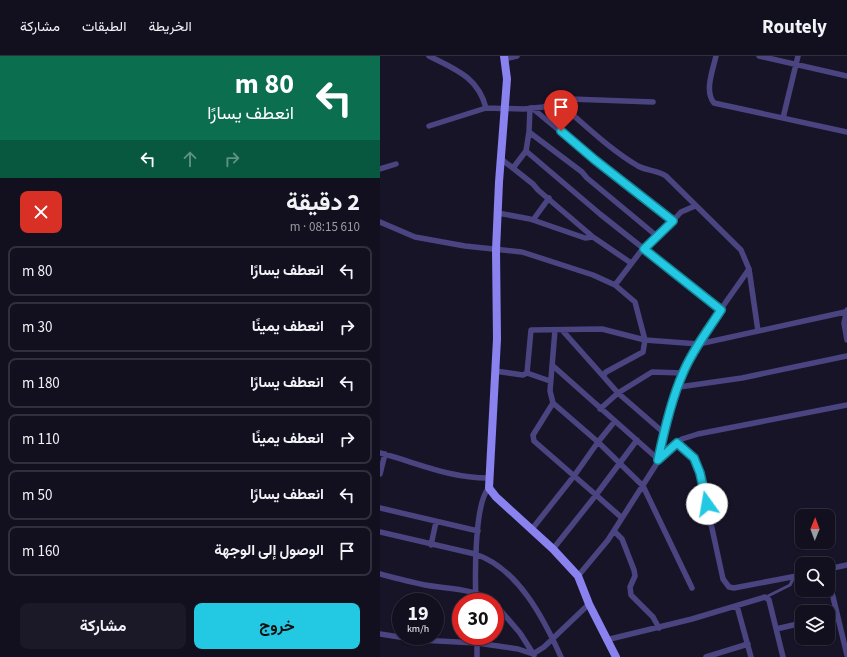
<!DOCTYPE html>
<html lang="ar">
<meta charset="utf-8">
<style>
body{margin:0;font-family:"Source Sans 3",Vazirmatn,sans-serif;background:#1b1827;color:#f1f3f6;direction:rtl;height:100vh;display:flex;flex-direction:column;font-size:15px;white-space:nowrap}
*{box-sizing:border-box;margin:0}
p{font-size:13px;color:#9c9ca4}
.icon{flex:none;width:22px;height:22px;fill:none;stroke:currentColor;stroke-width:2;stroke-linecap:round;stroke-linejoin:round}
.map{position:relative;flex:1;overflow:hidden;direction:ltr}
.drawer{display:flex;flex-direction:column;background:#120f1e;width:380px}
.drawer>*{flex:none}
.guide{background:#0b6e4f;color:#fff;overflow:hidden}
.needle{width:26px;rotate:1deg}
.buttons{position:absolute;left:415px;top:453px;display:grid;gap:8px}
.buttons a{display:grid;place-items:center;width:40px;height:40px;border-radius:8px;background:#120f1e;box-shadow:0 1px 3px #0004,0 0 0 1px #312f3c;font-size:20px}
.speed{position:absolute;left:12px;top:537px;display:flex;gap:8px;font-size:20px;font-weight:700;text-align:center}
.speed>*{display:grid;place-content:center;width:52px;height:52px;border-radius:50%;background:#120f1e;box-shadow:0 1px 3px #0004,0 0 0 1px #312f3c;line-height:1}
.speed small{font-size:10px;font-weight:400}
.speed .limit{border:6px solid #d22;background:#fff;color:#111}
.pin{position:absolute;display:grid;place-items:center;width:34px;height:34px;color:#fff;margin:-41px -17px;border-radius:50% 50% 50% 0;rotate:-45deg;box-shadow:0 0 4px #0007}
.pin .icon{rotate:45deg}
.me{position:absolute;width:44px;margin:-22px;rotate:347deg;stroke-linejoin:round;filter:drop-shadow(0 0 3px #0008)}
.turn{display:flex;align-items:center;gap:14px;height:84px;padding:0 20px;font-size:18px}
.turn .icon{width:52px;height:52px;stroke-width:2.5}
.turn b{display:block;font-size:28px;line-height:34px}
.lanes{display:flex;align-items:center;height:38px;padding:0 20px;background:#0003;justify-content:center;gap:20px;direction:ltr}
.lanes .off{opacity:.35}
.round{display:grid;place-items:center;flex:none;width:42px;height:42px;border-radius:8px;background:#1b1827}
.head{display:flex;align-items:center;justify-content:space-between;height:68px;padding:0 20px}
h1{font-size:24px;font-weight:700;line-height:30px}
.button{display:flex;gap:8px;margin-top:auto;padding:8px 20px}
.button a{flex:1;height:46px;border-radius:8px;background:#23c8e3;color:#111;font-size:16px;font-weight:700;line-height:46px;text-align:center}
.button a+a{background:#1b1827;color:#f1f3f6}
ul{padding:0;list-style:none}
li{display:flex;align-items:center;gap:12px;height:50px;margin:0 8px 6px;padding:0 12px;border:2px solid #312f3c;border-radius:8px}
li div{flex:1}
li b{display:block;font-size:15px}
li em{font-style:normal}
header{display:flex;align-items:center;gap:24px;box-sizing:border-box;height:56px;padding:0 20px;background:#120f1e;border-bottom:1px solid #312f3c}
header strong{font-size:19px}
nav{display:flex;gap:22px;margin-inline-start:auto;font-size:14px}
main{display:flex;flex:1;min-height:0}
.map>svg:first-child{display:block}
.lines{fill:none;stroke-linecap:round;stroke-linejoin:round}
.lane{stroke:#4a4581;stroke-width:3}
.street{stroke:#4a4581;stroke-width:5.5}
.secondary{stroke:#8982ef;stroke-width:8}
.route-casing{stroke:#178294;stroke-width:10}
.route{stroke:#23c8e3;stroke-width:7}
</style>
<header>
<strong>Routely</strong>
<nav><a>الخريطة</a><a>الطبقات</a><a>مشاركة</a></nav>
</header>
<main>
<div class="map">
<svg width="467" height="601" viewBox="0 0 467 601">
<rect width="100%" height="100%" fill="#181428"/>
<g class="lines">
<path class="lane" d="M386 541 410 529 414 521"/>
<path class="street" d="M49 0C75 13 98 21 106 52
M336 0C333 14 324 35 334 47L467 76
M379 0 467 20
M125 3 137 0
M178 46C204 68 229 93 258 110 267 115 277 114 286 120L361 194 369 213 378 275
M150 52 149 76 202 116 207 122 278 181
M152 52 215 104 293 165
M403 62 418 0
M49 70 106 52 144 53 163 51 190 43 273 46
M149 76 146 95 220 158 341 254
M120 102 153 128 158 134 213 181
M133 112 146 95
M0 113 16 108
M118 157 150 163 205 182 213 181 251 207
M153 164 169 142
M0 166 35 181 85 190 142 196 213 219 235 229 261 195 278 181 301 156 315 150
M467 254 464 267 467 284
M175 274 170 335 173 347 218 386 263 430 312 532
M182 274 223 320
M172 309 279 404C284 375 292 346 303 318 316 285 348 244 369 213
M115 315 143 319 147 317 151 274 222 273 265 284 255 246 235 229
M147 317 170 325
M299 331 362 322 467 300
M173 347 153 379 154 385 216 439 173 493
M220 353 238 337 272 316 303 317
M284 377 238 337 223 320 226 316 263 296 265 284 319 288 465 256
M297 387 314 402 320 417 343 523 349 531 354 532 422 519
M0 397C38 407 69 422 108 422
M0 418 5 398
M0 452 98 475
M242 462 216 439 257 384
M152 473 194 420 218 386 235 365
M234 475 242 483 254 514 255 520 250 531 251 539 273 561 279 572
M0 476 95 498C138 512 164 563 181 601
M51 489 56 466
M448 513 467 509
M0 518C15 522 30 526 45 529 67 533 95 532 113 546
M198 520 228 484 279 404 291 391 302 383 318 378 467 349
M448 520 467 599
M96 546C95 524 94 446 109 432
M115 548 140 577 154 599
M357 550 371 601
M448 560 457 558
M396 573 422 567
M0 578 39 584 97 587 138 593 153 598 164 591 209 548
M226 584 312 563 385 541 389 544 403 601
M97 601V580
M326 601 368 588"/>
<path class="secondary" d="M124 0 127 23 119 126 116 194 117 283 109 432 116 441 173 493 198 520 209 548 236 601"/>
</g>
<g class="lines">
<g class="route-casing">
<path id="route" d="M181 75 215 104 293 165 264 193 341 254C328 274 312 295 303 317 291 344 284 375 278 404L297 387 314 402 320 417 327 448"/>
</g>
<use href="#route" class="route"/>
</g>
</svg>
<div class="buttons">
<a><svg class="needle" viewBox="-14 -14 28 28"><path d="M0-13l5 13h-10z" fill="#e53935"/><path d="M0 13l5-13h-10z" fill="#9c9ca4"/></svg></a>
<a><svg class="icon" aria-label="search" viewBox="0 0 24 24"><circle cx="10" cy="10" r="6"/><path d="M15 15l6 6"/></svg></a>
<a><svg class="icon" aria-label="layers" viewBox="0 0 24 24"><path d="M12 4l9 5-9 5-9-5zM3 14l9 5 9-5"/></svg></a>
</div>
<div class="speed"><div>19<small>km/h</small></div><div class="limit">30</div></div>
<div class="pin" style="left:181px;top:75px;background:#d93025"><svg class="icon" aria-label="arrive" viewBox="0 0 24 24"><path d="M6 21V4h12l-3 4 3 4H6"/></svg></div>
<svg class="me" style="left:327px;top:448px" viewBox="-20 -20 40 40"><circle r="19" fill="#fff"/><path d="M0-13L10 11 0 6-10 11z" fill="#23c8e3"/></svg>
</div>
<section class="drawer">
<div class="guide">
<div class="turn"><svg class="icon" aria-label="left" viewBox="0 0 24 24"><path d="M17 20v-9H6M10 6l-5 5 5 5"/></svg><div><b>80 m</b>انعطف يسارًا</div></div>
<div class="lanes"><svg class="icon" aria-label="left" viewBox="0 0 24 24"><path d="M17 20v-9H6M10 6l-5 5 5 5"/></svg><svg class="icon off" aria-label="ahead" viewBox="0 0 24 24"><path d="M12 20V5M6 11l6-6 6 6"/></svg><svg class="icon off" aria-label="right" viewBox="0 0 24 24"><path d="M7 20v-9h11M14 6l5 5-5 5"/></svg></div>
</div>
<div class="head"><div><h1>2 دقيقة</h1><p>610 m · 08:15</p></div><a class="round" style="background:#d93025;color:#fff"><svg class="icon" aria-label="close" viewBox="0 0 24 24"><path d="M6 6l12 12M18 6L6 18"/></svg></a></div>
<ul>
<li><svg class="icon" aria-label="left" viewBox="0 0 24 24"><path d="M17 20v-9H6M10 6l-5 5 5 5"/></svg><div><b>انعطف يسارًا</b></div><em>80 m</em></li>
<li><svg class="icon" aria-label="right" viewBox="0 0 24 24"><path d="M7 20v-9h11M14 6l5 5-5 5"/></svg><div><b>انعطف يمينًا</b></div><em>30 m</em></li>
<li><svg class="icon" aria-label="left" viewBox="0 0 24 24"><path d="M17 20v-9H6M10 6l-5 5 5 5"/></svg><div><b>انعطف يسارًا</b></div><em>180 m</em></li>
<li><svg class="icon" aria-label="right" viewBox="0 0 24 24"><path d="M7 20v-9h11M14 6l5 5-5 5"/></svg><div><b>انعطف يمينًا</b></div><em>110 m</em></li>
<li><svg class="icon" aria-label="left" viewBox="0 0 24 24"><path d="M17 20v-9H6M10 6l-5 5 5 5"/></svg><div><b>انعطف يسارًا</b></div><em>50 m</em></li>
<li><svg class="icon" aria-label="arrive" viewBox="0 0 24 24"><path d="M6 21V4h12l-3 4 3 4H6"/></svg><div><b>الوصول إلى الوجهة</b></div><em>160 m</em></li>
</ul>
<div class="button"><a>خروج</a><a>مشاركة</a></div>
</section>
</main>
